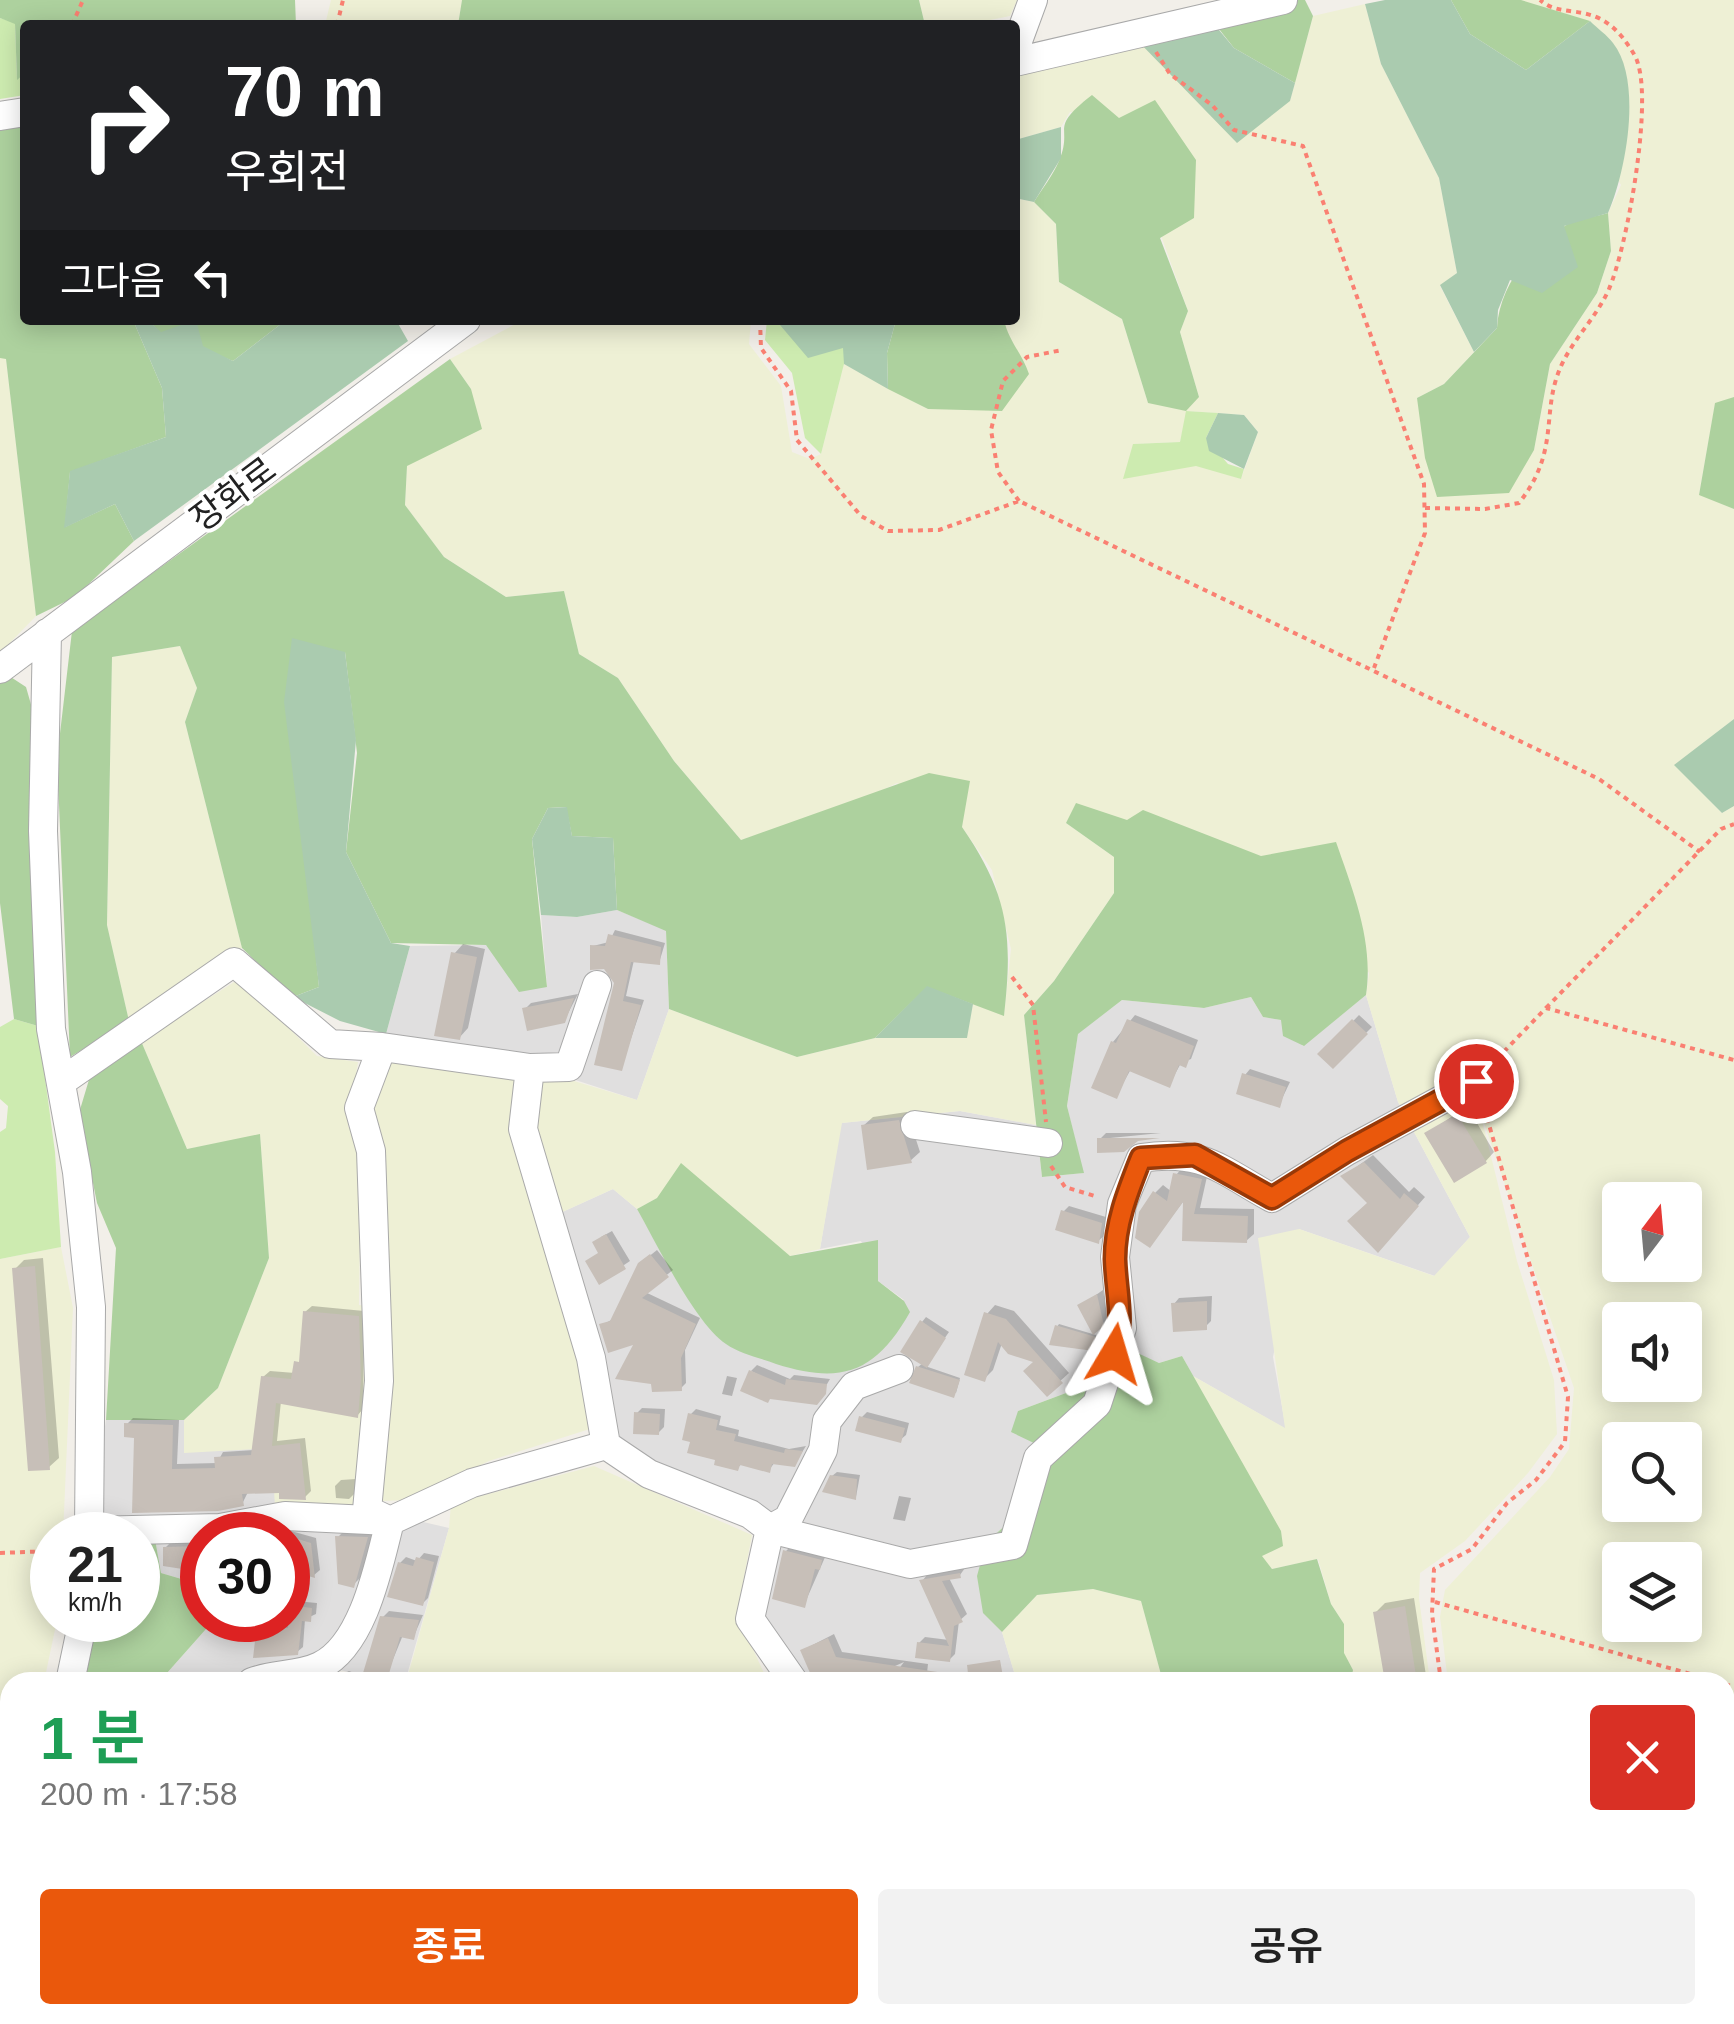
<!DOCTYPE html>
<html lang="ko">
<meta charset="utf-8">
<style>
body{margin:0;font-family:Helvetica,"Noto Sans KR",sans-serif;background:#f2f2f2;color:#222;height:100vh;display:flex;flex-direction:column;font-size:38px;white-space:nowrap}
*{box-sizing:border-box;margin:0}
p{font-size:32px;color:#767676}
.icon{flex:none;width:55px;height:55px;fill:none;stroke:currentColor;stroke-width:2;stroke-linecap:round;stroke-linejoin:round}
.map{position:relative;flex:1;overflow:hidden}
.details{position:absolute;left:0px;top:1672px;width:1735px;height:352px;display:flex;flex-direction:column;background:#fff;border-radius:30px 30px 0 0;box-shadow:0 5px 25px #0003}
.details>*{flex:none}
.banner{position:absolute;left:20px;top:20px;width:1000px;height:305px;border-radius:10px;box-shadow:0 5px 25px #0003;background:#202124;color:#fff;overflow:hidden}
.needle{width:65px;rotate:16deg}
.controls{position:absolute;left:1602px;top:1182px;display:grid;gap:20px}
.controls a{display:grid;place-items:center;width:100px;height:100px;border-radius:10px;background:#fff;box-shadow:0 5px 25px #0003;font-size:50px}
.speed{position:absolute;left:30px;top:1512px;display:flex;gap:20px;font-size:50px;font-weight:700;text-align:center}
.speed>*{display:grid;place-content:center;width:130px;height:130px;border-radius:50%;background:#fff;box-shadow:0 5px 25px #0003;line-height:1}
.speed small{font-size:25px;font-weight:400}
.speed .limit{border:15px solid #d22;background:#fff;color:#111}
.pin{position:absolute;display:grid;place-items:center;width:85px;height:85px;color:#fff;margin:-42px;border:5px solid #fff;border-radius:50%;box-shadow:0 2px 10px #0007}
.me{position:absolute;width:110px;margin:-55px;rotate:7deg;stroke-linejoin:round;filter:drop-shadow(0 0 8px #0008)}
.turn{display:flex;align-items:center;gap:35px;height:210px;padding:0 40px;font-size:45px}
.turn .icon{width:130px;height:130px;stroke-width:2.5}
.turn b{display:block;font-size:70px;line-height:85px}
.then{display:flex;align-items:center;height:95px;padding:0 40px;background:#0003;gap:20px;font-size:38px}
.round{display:grid;place-items:center;flex:none;width:105px;height:105px;border-radius:10px;background:#f2f2f2}
.summary{display:flex;align-items:center;justify-content:space-between;height:170px;padding:0 40px}
h1{font-size:60px;font-weight:600;line-height:75px;color:#1e9e55}
.button{display:flex;gap:20px;margin-top:auto;padding:20px 40px}
.button a{flex:1;height:115px;border-radius:10px;background:#ea580c;color:#fff;font-size:40px;font-weight:600;line-height:115px;text-align:center}
.button a+a{background:#f2f2f2;color:#222}
.map>svg:first-child{display:block}
.residential{fill:#e0dfdf}
.farmland{fill:#eef0d5;fill-rule:evenodd}
.grass{fill:#cdebb0}
.forest{fill:#add19e}
.cemetery{fill:#aacbaf}
.shadow{fill:#0003}
.building{fill:#c7bfb8}
.lines{fill:none;stroke-linecap:round;stroke-linejoin:round}
.minor-casing{stroke:#a9a9a9;stroke-width:30}
.path{stroke:#fa8072;stroke-width:4;stroke-dasharray:5 5;stroke-linecap:butt}
.minor{stroke:#fff;stroke-width:28}
.route-casing{stroke:#983908;stroke-width:25}
.route{stroke:#ea580c;stroke-width:18}
.labels{text-anchor:middle;stroke-width:8;stroke-linejoin:round;paint-order:stroke}
.street-label{font-size:35px;fill:#222;stroke:#fff}
</style>
<div class="map">
<svg width="1734" height="2024" viewBox="0 0 1734 2024">
<rect width="100%" height="100%" fill="#f2efe9"/>
<path class="residential" d="M617 910 666 930 669 1009 637 1100 563 1076 386 1034 410 946 486 945 547 986 541 915 577 917Z
M1366 995 1398 1102 1470 1237 1435 1276 1299 1229 1273 1357 1286 1429 1193 1376 1182 1356 1159 1363 1138 1355 1091 1363 1074 1390 1018 1411 1036 1445 1012 1519 986 1543 910 1557 768 1519 618 1445 558 1214 613 1189 637 1209 686 1294 904 1300 878 1281 861 1241 820 1249 841 1123 960 1111 1036 1125 1042 1177 1083 1173 1067 1106 1078 1033 1122 1000 1204 1008 1251 997 1263 1017 1281 1020 1303 1046Z
M106 1420H184V1452L272 1448 372 1510 449 1528 405 1682H385L314 1663 308 1682H159L214 1620H288V1535H202V1585L161 1573 155 1539 105 1535 96 1482Z
M778 1537 908 1570 982 1556 983 1612 1002 1632 1017 1682H807L760 1609Z
M10 1835V2015H83L86 2024H0V1840Z"/>
<path class="farmland" d="M331 0H462L458 25H325Z
M919 0H1017L1010 16 965 25H925Z
M1521 0H1734V397L1715 404 1699 494 1734 509V719L1675 765 1722 813 1734 806V2005L1725 2003V1682H1448L1440 1617 1445 1590 1550 1477 1569 1449 1574 1388 1479 1108 1517 1261 1554 1380 1557 1434 1528 1473 1465 1541 1420 1573 1419 1598 1430 1682H1351L1353 1670 1344 1654V1624L1331 1604 1318 1559 1272 1569 1261 1556 1250 1478 1193 1376 1285 1428 1258 1238 1299 1229 1434 1276 1470 1237 1398 1102 1366 995 1369 973 1261 856 1127 821 1066 823 1114 857V893L1054 981 1024 1015 1036 1125 960 1111 842 1123 820 1249 790 1256 657 1198 637 1209 613 1189 558 1214 536 1125 544 1072 637 1100 669 1009 797 1057 875 1038H966L973 1004 1004 1015 1011 949 992 870 962 827 897 783 862 800 741 840 674 761 618 678 579 654 564 591 506 597 444 557 405 505 407 465 471 389 450 359 523 320H751L749 344 781 386 792 452 810 459 821 454 844 364 928 409 1009 341 1003 320H1015V198L1034 202 1056 224 1059 282 1122 319 1148 403 1199 397 1180 332 1188 311 1119 118 1070 112 1061 127 1015 140V69L1136 39 1290 101 1313 16 1365 4 1381 64 1439 178 1457 273 1440 286 1474 352 1444 384 1417 398 1534 450 1550 364 1597 293 1611 251 1608 213 1621 185ZM1187 411 1244 415 1258 432 1241 479 1133 444 1180 442ZM1620 1200H1685V1265H1620ZM1620 1320H1685V1385H1620ZM1620 1440H1685V1505H1620ZM1620 1560H1685V1625H1620Z
M0 358H6L36 616 0 653Z
M180 646 197 688 185 722 242 948 129 1021 107 925 112 657Z
M239 979 317 1056 358 1062 348 1126 361 1152 359 1305 371 1306 364 1510 275 1509 272 1448 184 1453V1420L218 1388 269 1258 260 1135 187 1149 141 1041Z
M389 1058 516 1072 596 1427 489 1461 409 1500 382 1501 388 1396 368 1107Z
M61 1247 73 1308 63 1535H52V1620H57L44 1682H10V1794L0 1800V1259Z
M594 1466 752 1535 737 1614 768 1682H406L449 1528 451 1504Z
M1093 1589 1141 1601 1163 1682H1017L1002 1632 1037 1595Z
M157 2015H314L309 2024H152Z
M445 2015H719L715 2024H445Z
M743 2015H1691L1726 2024H739Z"/>
<path class="grass" d="M0 18 15 23 17 79 25 73V95L0 99Z
M767 320H787L781 325 844 348V364L821 454 805 438 792 373 765 340Z
M1186 411 1218 413 1206 438 1228 464 1244 469 1241 479 1196 466 1123 479 1133 444 1180 442Z
M14 1019 38 1026 55 1152 61 1247 0 1259V1132L6 1128 8 1106 0 1099V1027Z"/>
<path class="forest" d="M0 0H295L296 25H25V73L17 80 15 24 0 18Z
M462 0H919L925 25H458Z
M1225 0H1305L1313 16 1295 83 1234 48 1219 29Z
M1451 0H1521L1590 21 1526 70 1470 34Z
M1092 95 1119 118 1155 100 1196 160 1194 218 1160 238 1188 311 1180 332 1199 397 1186 411 1148 403 1122 319 1059 282 1056 224 1034 202C1042 189 1053 175 1059 161 1074 125 1047 130 1092 95Z
M25 121V320H133L162 388 166 437 70 472 65 527 115 504 134 541 75 597 36 616 6 359 0 358V124Z
M1608 213 1611 251 1597 293 1550 364 1534 450 1509 493 1437 497 1425 458 1417 398 1444 384 1497 328C1499 288 1529 249 1563 227 1575 219 1595 217 1608 213Z
M148 320H286L233 361 160 332Z
M896 320H1004C1009 342 1022 353 1029 374L1002 411 928 409 888 389 887 353Z
M450 359 471 389 482 429 407 466 405 505 444 557 506 597 564 591 579 654 618 678 674 761 741 840 929 773 970 781 962 827C1009 895 1013 936 1004 1016L927 987 875 1038 797 1057 669 1009 666 931 617 910 613 838 572 836 566 807 548 808 532 839 547 987 519 992 486 945 391 943 346 852 357 753 345 652 309 886 319 987 293 997 242 948 185 722 197 688 180 646 112 657 107 925 129 1021 70 1057 57 759 72 631Z
M1734 397V509L1699 495 1715 403Z
M0 670 26 687 34 715 38 1026 14 1019 0 903Z
M1076 803 1127 820 1143 810 1261 856 1336 842C1353 891 1374 942 1366 995L1304 1046 1283 1036 1281 1020 1263 1017 1251 997 1204 1008 1122 1000 1078 1034 1067 1106 1084 1173 1042 1177 1024 1015 1054 981 1114 893V857L1066 823Z
M141 1041 187 1149 260 1134 269 1258 218 1388 184 1420H106L116 1248 97 1203 79 1113 91 1073Z
M681 1163 790 1256 878 1240V1281L904 1301 910 1312C876 1372 843 1385 776 1364 761 1358 740 1354 726 1344 694 1322 657 1244 637 1209L657 1198Z
M1129 1349 1159 1363 1182 1356 1281 1531 1283 1546 1262 1556 1272 1569 1317 1559 1331 1604 1344 1624V1653L1353 1670 1351 1682H1163L1141 1601 1093 1589 1037 1595 1002 1632 983 1613 977 1576 986 1543 1012 1519 1036 1444 1011 1432 1018 1411 1074 1390 1091 1363Z
M138 1538 155 1539 161 1573 202 1585V1620H214L159 1682H80L95 1620H138Z
M314 2015H445V2024H309Z"/>
<path class="cemetery" d="M1385 0H1451L1470 34 1526 70 1590 21C1597 28 1607 35 1613 43 1643 81 1626 172 1608 213L1564 226 1578 267 1542 293 1510 280 1498 310 1497 328 1474 352 1440 285 1457 273 1439 178 1381 64 1365 4Z
M1220 21 1219 30 1234 48 1295 83 1290 101 1237 143 1136 39Z
M1061 127V158L1034 202 1015 198V140Z
M133 320H148L161 332 196 320 203 346 233 361 286 320H396L408 341 134 541 115 504 64 528 70 471 166 437 162 388Z
M787 320H896L887 353 888 389 844 364 843 348 808 358 780 325Z
M1218 413 1244 415 1258 432 1244 469 1209 451 1206 438Z
M292 638 345 652 356 740 346 852 391 943 410 946 386 1034 340 1021 293 997 319 987 284 702Z
M1734 719V806L1722 813 1674 765Z
M567 807 572 836 613 838 617 910 577 917 541 915 532 839 548 808Z
M927 986 973 1004 967 1038H875Z"/>
<path class="shadow" d="M615 930 665 943 659 963 634 960 626 996 644 1000 621 1068 617 982 593 946 609 942Z
M463 944 485 949 468 1028 459 1038 454 954Z
M578 994 564 1021 525 1009 531 1003Z
M1135 1015 1198 1040 1191 1059 1181 1063 1169 1085 1131 1069 1116 1096 1113 1042Z
M1359 1015 1372 1027 1333 1066 1321 1054Z
M1250 1069 1290 1082 1279 1105 1245 1075Z
M1467 1106 1494 1152 1485 1162 1427 1134Z
M907 1112 920 1152 910 1161 863 1126 873 1117Z
M1106 1133H1161L1100 1139Z
M1373 1155 1409 1192 1414 1187 1425 1197 1386 1242 1370 1203 1344 1176Z
M1183 1167 1208 1172 1200 1208 1254 1209V1234L1246 1241 1184 1239 1186 1198 1150 1245 1155 1193 1163 1185 1172 1192 1176 1175Z
M1069 1206 1106 1217 1104 1236 1098 1241 1063 1212Z
M612 1231 630 1261 600 1281 588 1261 601 1252V1237Z
M657 1250 673 1270 645 1292 700 1318 685 1350 686 1383 680 1389 638 1341 602 1325 615 1318 647 1258Z
M43 1258 59 1458 49 1467 15 1269 24 1260Z
M1103 1290 1108 1321 1102 1327 1080 1306Z
M1212 1296 1211 1321 1205 1327 1174 1304 1179 1298Z
M995 1305 1014 1311 1069 1373 1047 1393 1037 1360 1002 1343 993 1370 984 1379 987 1314Z
M312 1306 364 1311 363 1409 357 1416 281 1401 277 1441 305 1438 311 1491 305 1497 281 1490 248 1492 242 1504 134 1510 137 1435 127 1424 133 1418 179 1420 177 1464 217 1463 223 1452 254 1450 263 1377 270 1371 295 1373 302 1357 305 1312Z
M926 1317 949 1332 925 1366 960 1378 956 1393 918 1367 923 1363 922 1322Z
M1059 1324 1096 1335 1095 1346 1057 1327Z
M757 1365 790 1379 794 1375 830 1379 816 1403 751 1371Z
M727 1376 737 1378 732 1396 722 1394Z
M642 1408 665 1409 664 1427 658 1433 636 1414Z
M696 1409 721 1416 719 1425 739 1430 738 1436 789 1449 806 1446 794 1465 775 1462 769 1470 743 1463 737 1468 691 1414Z
M867 1412 909 1423 906 1435 900 1440 861 1418Z
M837 1472 860 1475 856 1497 832 1476Z
M356 1479 355 1493 349 1499 336 1498 335 1486 341 1480Z
M899 1496 911 1498 905 1521 893 1519Z
M347 1528 376 1529 362 1576 353 1585 338 1537Z
M291 1531 316 1538 320 1570 314 1575 302 1572 295 1601 317 1603 316 1614 305 1619 303 1647 297 1652 256 1655 257 1620H288L287 1535Z
M202 1541V1571L166 1564 165 1548 171 1542Z
M791 1546 826 1555 804 1605 785 1552Z
M424 1553 439 1556 428 1598 422 1604 400 1563 406 1557 417 1561Z
M965 1568 960 1575 949 1578 967 1614 959 1621 955 1654 949 1660 919 1643 925 1637 949 1640 922 1581 927 1575Z
M1414 1598 1427 1682H1387L1376 1612 1385 1603Z
M389 1611 423 1615 413 1638 403 1635 387 1674 383 1617Z
M834 1634 842 1652 928 1664 926 1682H889L904 1662 859 1682H818L803 1650Z
M349 1671 367 1678V1682H327Z"/>
<path class="building" d="M608 934 661 947 660 965 631 962 623 1001 641 1005 622 1071 594 1065 614 983 604 969 590 970V945L605 946Z
M451 952 477 957 460 1040 434 1036Z
M574 998 565 1023 527 1031 522 1008Z
M1127 1019 1194 1046 1186 1068 1179 1065 1170 1088 1129 1071 1117 1099 1091 1088 1111 1041 1116 1043Z
M1352 1019 1368 1034 1333 1069 1317 1054Z
M1242 1073 1286 1087 1280 1108 1236 1094Z
M1457 1114 1487 1163 1454 1183 1424 1133Z
M899 1120 912 1163 867 1170 861 1125Z
M1097 1138H1160L1138 1141 1124 1152 1097 1153Z
M1364 1162 1400 1199 1404 1193 1419 1206 1378 1253 1347 1221 1367 1203 1340 1176Z
M1173 1173 1202 1179 1194 1214 1248 1216 1247 1243 1182 1241 1183 1202 1150 1248 1135 1238 1139 1212 1153 1191 1167 1201Z
M1061 1210 1102 1223 1099 1244 1055 1230Z
M606 1234 626 1269 599 1285 585 1261 598 1253 592 1242Z
M650 1254 669 1277 642 1298 696 1324 681 1358 682 1391 652 1392 651 1384 615 1379 633 1345 608 1353 599 1324 610 1321 638 1263Z
M35 1266 50 1470 28 1471 12 1268Z
M1097 1294 1104 1326 1093 1335 1077 1305Z
M1207 1301V1330L1173 1332 1171 1303Z
M303 1311 359 1316 361 1380 358 1418 276 1403 272 1446 300 1443 306 1500 279 1499V1493L242 1494 244 1506 218 1511 132 1513 134 1438 124 1437V1423L173 1425 172 1469 215 1468 214 1457 251 1455 261 1376 291 1379 294 1361 299 1362Z
M984 1312 1006 1319 1063 1383 1047 1397 1023 1371 1033 1362 1008 1354 998 1342 985 1382 964 1375Z
M920 1320 946 1338 927 1368 900 1352Z
M1055 1325 1096 1337 1094 1351 1049 1345Z
M916 1366 960 1380 954 1398 909 1383Z
M749 1370 785 1385 786 1379 827 1384 826 1394 817 1405 770 1399 768 1403 740 1391Z
M634 1412 660 1414 659 1435 633 1434Z
M688 1413 718 1420 716 1430 736 1434 734 1441 784 1453 785 1449 803 1451 795 1467 772 1464 770 1473 740 1465 738 1471 714 1465 715 1460 687 1453 690 1442 682 1440Z
M859 1416 905 1428 901 1443 855 1431Z
M830 1475 857 1479 856 1500 822 1492Z
M288 1536 311 1543 315 1578 288 1570Z
M335 1536 368 1537 354 1588 338 1584Z
M202 1546V1572L163 1566V1547Z
M783 1550 822 1560 820 1570 815 1569 805 1608 772 1599Z
M416 1557 434 1562 423 1606 387 1597 398 1562 413 1566Z
M960 1573 961 1578 942 1581 963 1622 954 1626 950 1662 915 1658 917 1642 949 1646 919 1580Z
M288 1605 312 1608 311 1622 302 1621 298 1655 253 1658 257 1624 288 1628Z
M1405 1606 1417 1682H1385L1373 1612Z
M380 1616 419 1620 414 1640 400 1637 388 1677 363 1673Z
M828 1638 836 1657 951 1674 950 1682H814L800 1650Z
M1000 1660 1004 1682H969L967 1665Z"/>
<g class="lines">
<g class="minor-casing">
<path id="minor" d="M1015 49 1033 0
M1015 62 1283 0
M0 116 25 112
M47 633 43 831 51 1029 77 1172 91 1307 89 1531 220 1528 285 1516 390 1521 367 1510 379 1381 371 1151 359 1108 382 1047 530 1068 569 1067 597 985
M0 669 466 320
M530 1068 523 1129 591 1358 606 1445 649 1474 750 1514 770 1529 750 1619 794 1682
M61 1082 234 962 330 1044 382 1047
M915 1125 1048 1143
M899 1369 854 1386 827 1421 823 1450 788 1519 770 1529 910 1564 1013 1545 1038 1458 1097 1404 1122 1328 1115 1257 1122 1204 1141 1158C1202 1148 1221 1170 1272 1198L1347 1151 1476 1081
M70 1682 83 1620
M252 1682C273 1674 300 1676 320 1666 364 1645 379 1564 390 1521L472 1483 606 1445
M0 1822 10 1816
M92 2015 95 2024
M725 2024 727 2015"/>
</g>
<path class="path" d="M72 25 83 0
M337 25 343 0
M1156 52 1170 74 1212 105 1234 130 1303 146 1424 484 1425 533 1374 668
M760 320 761 348 791 391 797 440 861 516 888 531 939 530 1019 501 1599 779 1700 852
M1019 501 998 472 991 430 1003 381 1027 357 1062 350
M1425 508 1485 509 1519 503C1563 447 1538 410 1564 360 1577 335 1597 316 1609 289 1627 247 1652 108 1638 64 1636 55 1628 45 1623 38 1592 0 1563 20 1540 0
M1012 977 1033 1005 1046 1122
M1546 1008 1721 829 1734 824
M1490 1066 1546 1008 1734 1060
M1051 1166 1065 1187 1098 1197
M0 1553 52 1551
M1435 1602 1719 1682
M1441 1682 1432 1614 1434 1569 1472 1549 1507 1503 1536 1480 1565 1442 1568 1397 1483 1104
M1725 1684 1734 1687
M1725 2012 1734 2014
M1369 2024 1371 2015"/>
<use href="#minor" class="minor"/>
</g>
<g class="lines">
<g class="route-casing">
<path id="route" d="M1114 1354C1125 1320 1116 1293 1115 1259 1115 1223 1128 1191 1141 1158L1195 1155 1272 1198 1347 1151 1476 1081"/>
</g>
<use href="#route" class="route"/>
</g>
<g class="labels">
<g class="street-label">
<text transform="translate(233 494) rotate(-37)" y="12">장화로</text>
</g>
</g>
</svg>
<div class="controls">
<a><svg class="needle" viewBox="-14 -14 28 28"><path d="M0-13l5 13h-10z" fill="#e53935"/><path d="M0 13l5-13h-10z" fill="#767676"/></svg></a>
<a><svg class="icon" aria-label="sound" viewBox="0 0 24 24"><path d="M4 9h4l5-4v14l-5-4H4zM17 9q2 3 0 6"/></svg></a>
<a><svg class="icon" aria-label="search" viewBox="0 0 24 24"><circle cx="10" cy="10" r="6"/><path d="M15 15l6 6"/></svg></a>
<a><svg class="icon" aria-label="layers" viewBox="0 0 24 24"><path d="M12 4l9 5-9 5-9-5zM3 14l9 5 9-5"/></svg></a>
</div>
<div class="speed"><div>21<small>km/h</small></div><div class="limit">30</div></div>
<div class="pin" style="left:1476px;top:1081px;background:#d93025"><svg class="icon" aria-label="arrive" viewBox="0 0 24 24"><path d="M6 21V4h12l-3 4 3 4H6"/></svg></div>
<svg class="me" style="left:1114px;top:1354px" viewBox="-20 -20 40 40"><path d="M0-17L14 15 0 8-14 15z" fill="#ea580c" stroke="#fff" stroke-width="4"/></svg>
<div class="banner">
<div class="turn"><svg class="icon" aria-label="right" viewBox="0 0 24 24"><path d="M7 20v-9h11M14 6l5 5-5 5"/></svg><div><b>70 m</b>우회전</div></div>
<div class="then">그다음<svg class="icon" aria-label="left" viewBox="0 0 24 24"><path d="M17 20v-9H6M10 6l-5 5 5 5"/></svg></div>
</div>
<section class="details">
<div class="summary"><div><h1>1 분</h1><p>200 m · 17:58</p></div><a class="round" style="background:#d93025;color:#fff"><svg class="icon" aria-label="close" viewBox="0 0 24 24"><path d="M6 6l12 12M18 6L6 18"/></svg></a></div>
<div class="button"><a>종료</a><a>공유</a></div>
</section>
</div>
